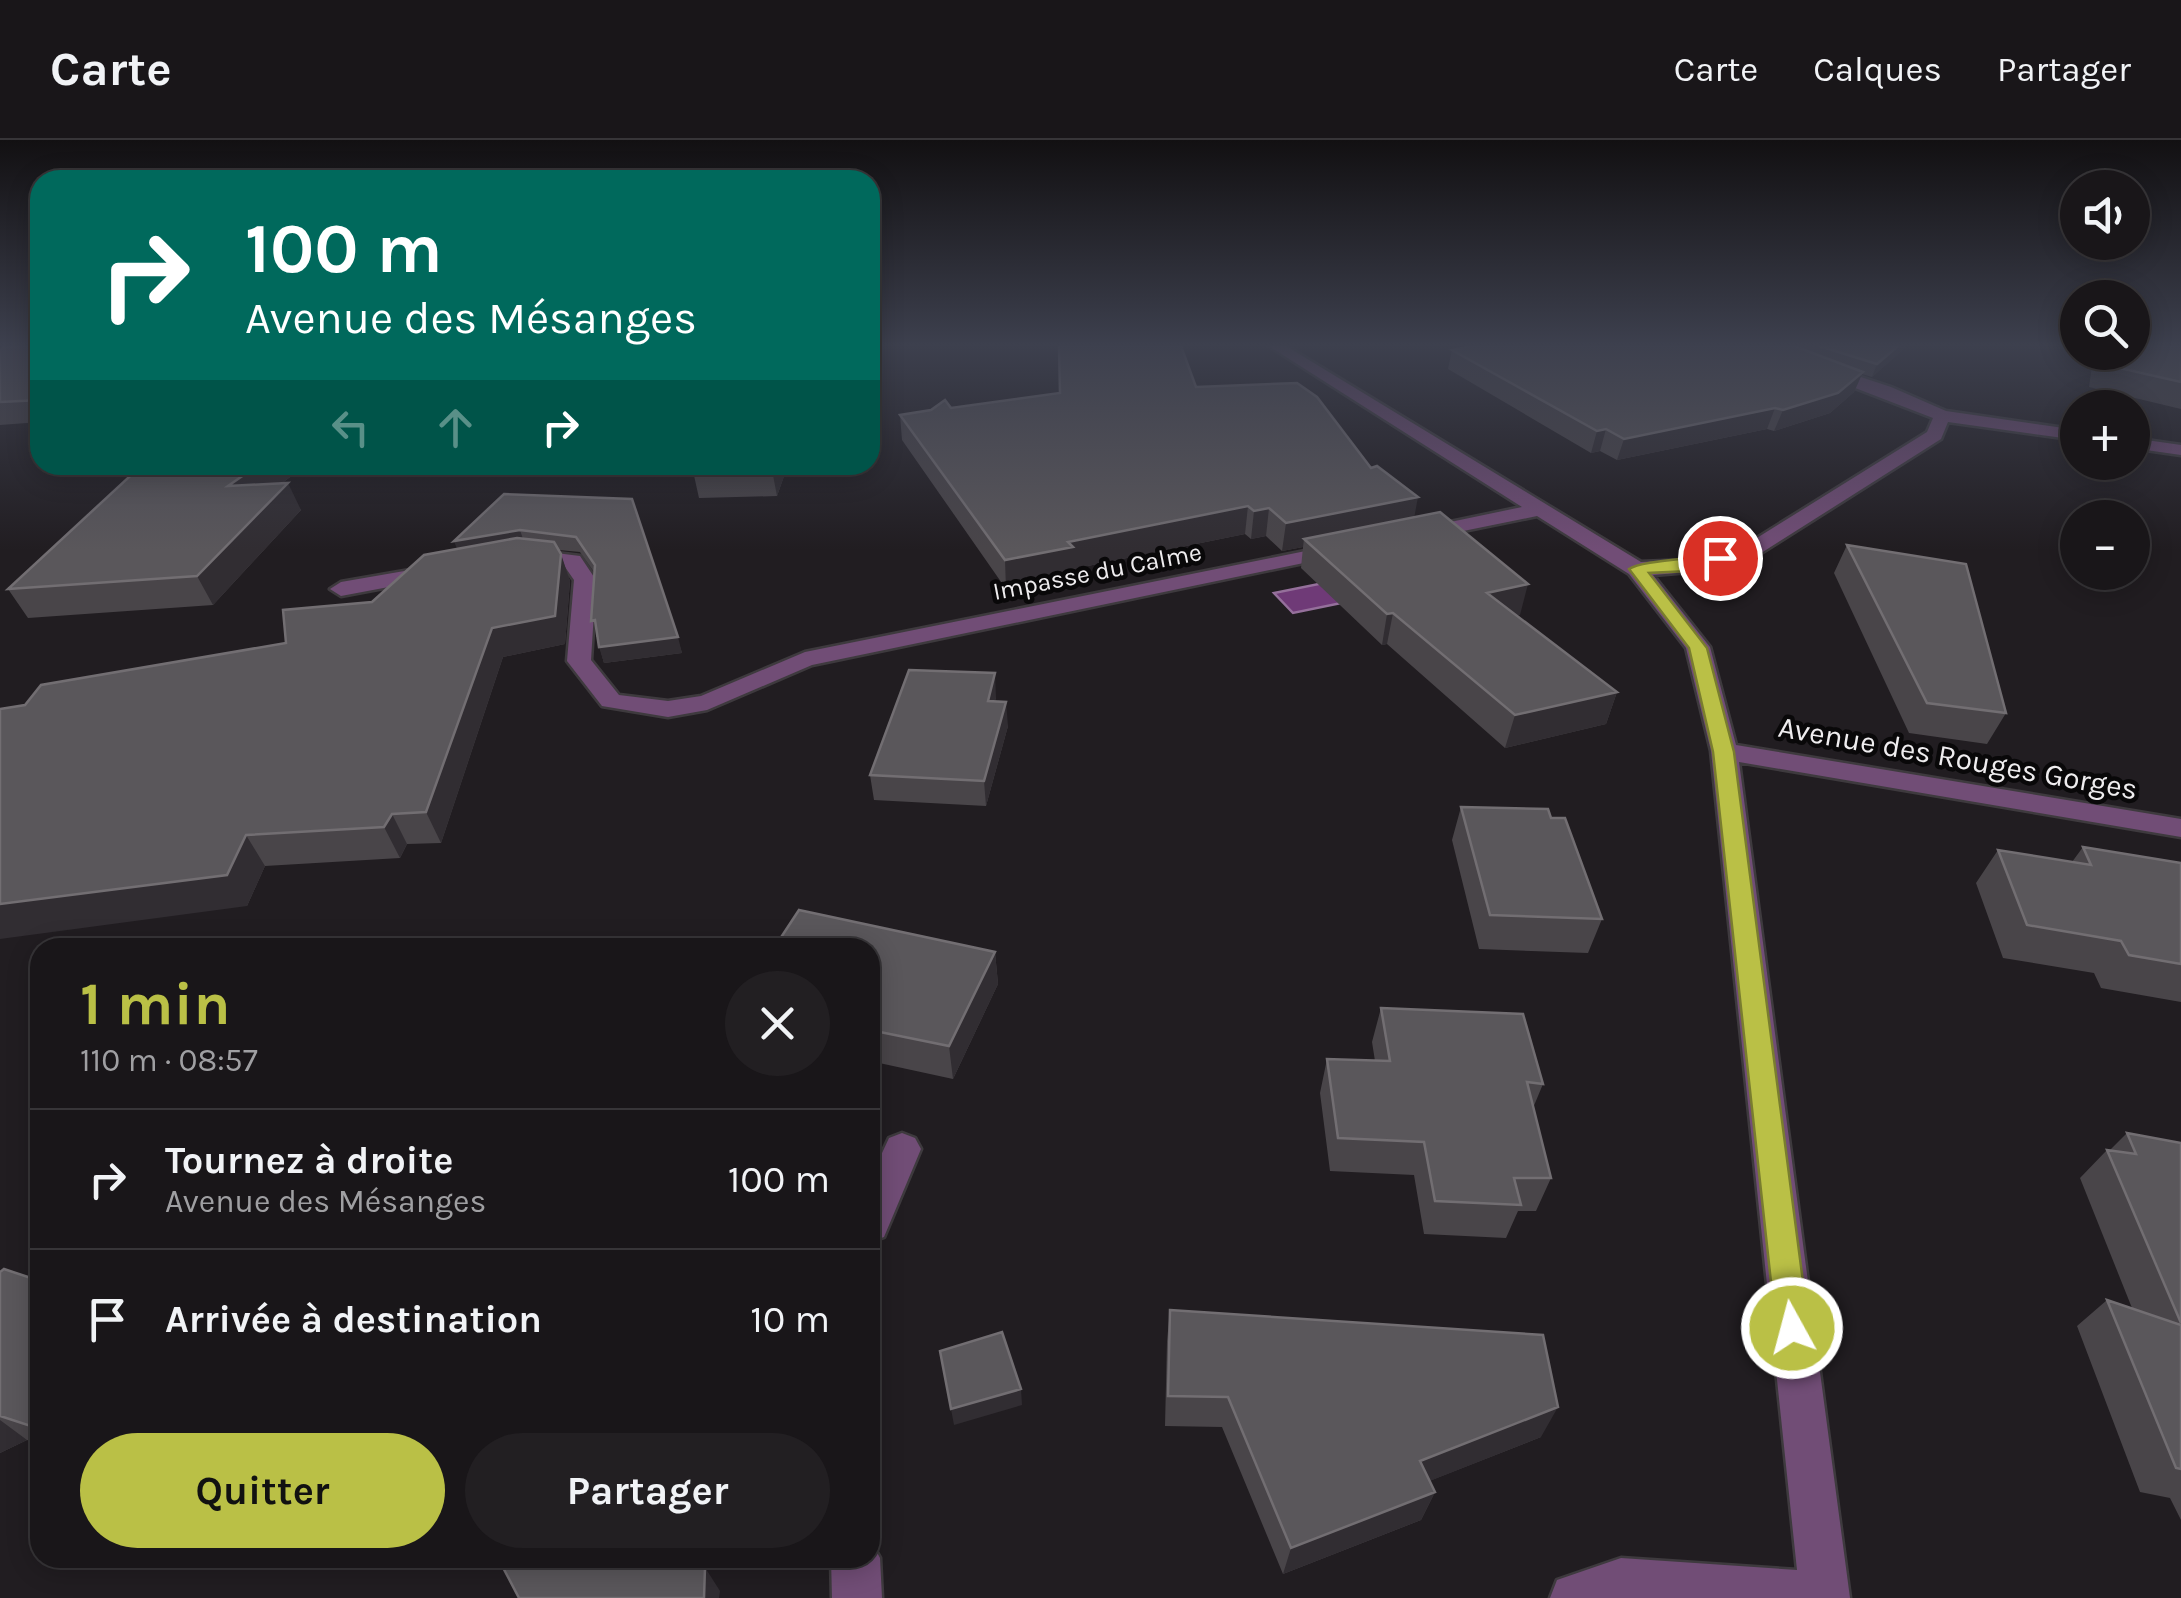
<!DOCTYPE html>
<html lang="fr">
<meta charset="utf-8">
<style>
body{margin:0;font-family:Karla,sans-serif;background:#221f22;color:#f1f3f6;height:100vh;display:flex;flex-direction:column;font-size:38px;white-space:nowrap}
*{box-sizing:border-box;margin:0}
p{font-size:32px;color:#9f9fa2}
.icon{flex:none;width:55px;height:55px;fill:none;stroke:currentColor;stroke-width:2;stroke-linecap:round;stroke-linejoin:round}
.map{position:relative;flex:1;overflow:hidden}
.drawer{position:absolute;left:30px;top:798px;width:850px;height:630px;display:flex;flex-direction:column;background:#191619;border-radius:30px;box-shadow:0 5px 25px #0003,0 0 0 2px #373538}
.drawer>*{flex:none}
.banner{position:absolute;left:30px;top:30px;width:850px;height:305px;border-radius:30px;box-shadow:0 5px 25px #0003,0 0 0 2px #373538;background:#00695c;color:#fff;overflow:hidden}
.fabs{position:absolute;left:2060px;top:30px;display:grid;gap:20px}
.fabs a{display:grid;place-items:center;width:90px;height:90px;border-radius:50%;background:#191619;box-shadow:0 5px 25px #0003,0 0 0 2px #373538;font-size:50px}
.pin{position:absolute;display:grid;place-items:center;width:85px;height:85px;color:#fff;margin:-42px;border:5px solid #fff;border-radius:50%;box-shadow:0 2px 10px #0007}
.me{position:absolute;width:110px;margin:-55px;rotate:353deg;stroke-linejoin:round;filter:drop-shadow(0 0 8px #0008)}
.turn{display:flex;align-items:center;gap:35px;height:210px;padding:0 50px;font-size:45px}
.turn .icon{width:130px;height:130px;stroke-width:2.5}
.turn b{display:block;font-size:70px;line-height:85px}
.lanes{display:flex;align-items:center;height:95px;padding:0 50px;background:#0003;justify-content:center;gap:50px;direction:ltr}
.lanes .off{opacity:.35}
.round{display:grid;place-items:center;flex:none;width:105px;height:105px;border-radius:52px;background:#221f22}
.summary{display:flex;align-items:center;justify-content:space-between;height:170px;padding:0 50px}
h1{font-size:60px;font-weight:700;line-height:75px;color:#bac046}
.primary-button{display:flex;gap:20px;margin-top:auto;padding:20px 50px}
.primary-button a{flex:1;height:115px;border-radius:60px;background:#bac046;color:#111;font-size:40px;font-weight:700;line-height:115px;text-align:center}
.primary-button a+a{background:#221f22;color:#f1f3f6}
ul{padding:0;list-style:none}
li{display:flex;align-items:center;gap:30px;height:140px;padding:0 50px;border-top:2px solid #373538}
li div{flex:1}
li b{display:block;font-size:38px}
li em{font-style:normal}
header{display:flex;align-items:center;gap:60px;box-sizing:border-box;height:140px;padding:0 50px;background:#191619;border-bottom:2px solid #373538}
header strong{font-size:48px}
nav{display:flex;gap:55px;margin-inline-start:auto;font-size:35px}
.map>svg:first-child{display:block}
.water{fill:#6f3a77;stroke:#95709b;stroke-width:2.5}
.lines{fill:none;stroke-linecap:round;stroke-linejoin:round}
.minor-casing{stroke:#3e3a3e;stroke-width:5}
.minor{fill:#714d76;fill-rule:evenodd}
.wall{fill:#494549}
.shaded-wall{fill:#312d32}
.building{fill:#5a575b;stroke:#726e72;stroke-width:2.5}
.route{fill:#bac046;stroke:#797d2e;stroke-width:2.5}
.labels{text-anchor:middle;stroke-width:9;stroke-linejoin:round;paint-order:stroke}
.far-street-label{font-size:25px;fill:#efedef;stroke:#090809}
.street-label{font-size:30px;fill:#efedef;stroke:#090809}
</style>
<header>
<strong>Carte</strong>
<nav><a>Carte</a><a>Calques</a><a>Partager</a></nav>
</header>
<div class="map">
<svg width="2181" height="1458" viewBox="0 0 2181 1458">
<rect width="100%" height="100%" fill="#211d21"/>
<path class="water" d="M1363 435 1385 454 1293 473 1274 453Z"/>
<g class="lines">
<g class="minor-casing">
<path id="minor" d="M1269 206H1286L1641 422 1689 420 1744 406 1927 292 1933 278 1746 206H1767L1891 247 1946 271 2078 290V300L1948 282 1941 299 1758 415 1689 432 1653 435 1710 507 1736 605 2181 679V697L1739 622 1850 1458H1550L1557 1440 1621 1418 1797 1430 1711 611 1686 508 1629 434 1537 376 1419 400 1412 398 1409 394 1412 390 1522 367Z
M2132 298 2181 305V315L2132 308Z
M1340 404 1347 406 1351 410 1347 414 812 525 707 570 668 577 602 566 567 521 574 440 565 427 524 421 513 415 524 409 580 416 596 440 591 520 619 555 668 561 701 556 805 512Z
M439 425 447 426 450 431 447 436 341 456 330 449 341 442Z
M902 993 915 998 921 1009 884 1097 870 1102V1039L889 998Z
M870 1400 880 1418 882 1458H832L831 1418H870Z"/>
</g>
<use href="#minor" class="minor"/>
</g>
<path class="wall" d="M1 206H40V282L0 285V210L7 208Z
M1472 206H1907L1872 237 1862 234 1854 252 1830 273 1774 291 1767 289 1617 320 1600 311 1591 313 1448 229 1452 210Z
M2181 206V269L2089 247 2094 212H2132Z
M1196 247 1371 328 1415 377 1520 475H1517L1617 552 1606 584 1505 608 1387 504 1382 505 1301 428 1303 407 1282 411 1266 396 1251 399 1245 394 1073 429V436L1006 449 902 300 900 275 951 268Z
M142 325H306L281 344 301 370 213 465 28 478 8 449Z
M788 325 777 356 699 358 693 331Z
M632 359 682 513 604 523 597 497H596L594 432 580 412 559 410 570 441 565 504 503 517 441 703 407 704 400 718 265 726 247 766 25 565 286 503 372 462 457 409Z
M1847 405 2006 573 1987 604 1909 593 1834 433Z
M996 557 995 561 1008 586 986 666 874 660 870 635Z
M1461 667 1551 678 1602 779 1588 813 1479 809 1452 700Z
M2083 707 2181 723V862L2101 848 2094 833 2003 818 1976 743 1998 710 2072 722Z
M870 808 995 812 998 844 953 939 870 921Z
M1381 868 1543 944 1533 968 1551 1038 1536 1071H1518L1506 1098 1424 1094 1414 1035 1330 1031 1320 953 1327 919 1375 921 1372 902Z
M2127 993 2181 1003V1380L2170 1358 2140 1352 2077 1186 2107 1160 2132 1168 2080 1038 2107 1010H2110Z
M0 1132 40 1141V1304L27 1300 0 1313Z
M1170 1170 1541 1297 1429 1341 1435 1352 1421 1380 1283 1434 1222 1287 1165 1286 1167 1201Z
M350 1418H438L365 1430Z"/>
<path class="shaded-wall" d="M1898 206H1907L1872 237 1877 224Z
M1863 232 1854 252 1830 273 1774 291 1783 270Z
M1775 268 1767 289 1617 320 1624 299Z
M1606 289 1600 311 1591 313 1597 291Z
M258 325H306L242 373 228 346Z
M774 325H788L777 356 772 330Z
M288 343 301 370 213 465 197 436Z
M1418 357 1413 384 1304 399 1303 407 1282 411 1286 383Z
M1248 366 1245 394 1073 429V436L1006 449 1005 420 1068 402Z
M1269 368 1266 396 1251 399 1254 371Z
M520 390 525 405 460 417 454 401Z
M561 414 570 441 565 504 503 517 441 703 426 672 492 488Z
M1528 444 1520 475 1480 483 1487 453Z
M1393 473 1387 504 1382 505 1387 474Z
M678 497 682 513 604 523 599 507Z
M995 533 996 557 990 585 988 561Z
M1617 552 1606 584 1505 608 1515 575Z
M1006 562 1008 586 986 666 984 641Z
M392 674 407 704 400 718 384 687Z
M246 695 265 726 247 766 0 799V764Z
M995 812 998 844 953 939 949 906Z
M1021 1249 1022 1265 954 1285 951 1269Z
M1558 1267 1541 1297 1407 1350 1420 1321Z
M0 1280 27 1300 0 1313Z
M1435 1352 1421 1380 1283 1434 1291 1408Z
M699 1418 720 1451 719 1458H704Z"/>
<path class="building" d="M26 206H40V260L0 262V210L3 208Z
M1059 206H1181L1196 247 1297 243 1317 257 1371 328 1377 326 1418 357 1286 383 1269 368 1254 371 1248 366 1068 402 1073 407 1005 420 900 275 931 270 945 260 951 268 1060 253Z
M1472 206H1794L1863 232 1838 253 1783 270 1775 268 1624 299 1606 289 1597 291 1452 210Z
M1819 206H1898L1877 224Z
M2132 206H2181V242L2102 224 2104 212H2132Z
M142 325H258L228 346 288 343 197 436 8 449Z
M696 325H774L772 330 693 331Z
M504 354 632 359 678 497 599 507 595 480 591 481 595 425 576 397 520 390 454 401Z
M1440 372 1528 444 1487 453 1617 552 1515 575 1393 473 1387 474 1304 399Z
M517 398 554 402 561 414 555 476 492 488 426 672 392 674 384 687 246 695 227 735 0 764V569L25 565 41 545 286 503 283 470 372 462 424 415Z
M1847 405 1966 424 2006 573 1927 563Z
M909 530 995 533 988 561 1006 562 984 641 870 635Z
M1461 667 1548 669 1551 678H1565L1602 779 1490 775Z
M2083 707 2181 723V824L2129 815 2121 801 2027 785 1998 710 2091 725Z
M799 770 995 812 949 906 870 890V808H774Z
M1381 868 1523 874 1543 944 1527 942 1551 1038H1514L1521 1065 1435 1061 1424 1002 1338 998 1327 919 1390 921Z
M2127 993 2181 1003V1183L2107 1010 2136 1014Z
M4 1129 40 1141V1289L0 1276V1132Z
M2107 1160 2181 1185V1329L2176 1328Z
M1170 1170 1543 1195 1558 1267 1420 1321 1435 1352 1291 1408 1228 1257 1168 1256Z
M1002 1192 1021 1249 951 1269 940 1211Z
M498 1418H699L705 1427 704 1458H519Z"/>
<linearGradient id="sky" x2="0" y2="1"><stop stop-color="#121012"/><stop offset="0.5" stop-color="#3d404e"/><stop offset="1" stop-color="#3d404e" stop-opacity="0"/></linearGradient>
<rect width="2181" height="410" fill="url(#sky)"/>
<path class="route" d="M1720 413 1728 418 1726 422 1689 431 1649 433 1707 508 1734 612 1809 1188 1804 1199 1792 1203 1781 1199 1776 1188 1713 612 1689 508 1629 429C1642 420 1698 419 1720 413Z"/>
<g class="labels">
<g class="far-street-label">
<text transform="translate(1097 431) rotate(-11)" y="9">Impasse du Calme</text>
</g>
<g class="street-label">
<text transform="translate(1958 618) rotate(10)" y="10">Avenue des Rouges Gorges</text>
</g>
</g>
</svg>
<div class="fabs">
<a><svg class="icon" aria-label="sound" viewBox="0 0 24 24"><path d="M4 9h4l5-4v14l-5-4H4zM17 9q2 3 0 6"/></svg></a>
<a><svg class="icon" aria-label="search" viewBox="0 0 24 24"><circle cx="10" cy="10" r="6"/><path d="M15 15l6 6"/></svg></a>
<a>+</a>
<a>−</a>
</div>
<div class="pin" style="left:1720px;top:418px;background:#d93025"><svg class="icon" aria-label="arrive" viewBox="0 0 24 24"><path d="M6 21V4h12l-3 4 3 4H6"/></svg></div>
<svg class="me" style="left:1792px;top:1188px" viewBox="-20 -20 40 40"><circle r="17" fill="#bac046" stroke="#fff" stroke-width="3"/><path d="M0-11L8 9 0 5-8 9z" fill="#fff"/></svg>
<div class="banner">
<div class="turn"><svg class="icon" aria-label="right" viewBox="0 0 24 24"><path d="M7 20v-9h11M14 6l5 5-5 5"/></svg><div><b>100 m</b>Avenue des Mésanges</div></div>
<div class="lanes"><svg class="icon off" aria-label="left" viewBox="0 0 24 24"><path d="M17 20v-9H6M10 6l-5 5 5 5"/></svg><svg class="icon off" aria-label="ahead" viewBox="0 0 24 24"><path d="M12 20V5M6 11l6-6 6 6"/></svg><svg class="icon" aria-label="right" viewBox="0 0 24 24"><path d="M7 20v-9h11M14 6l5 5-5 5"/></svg></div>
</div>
<section class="drawer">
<div class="summary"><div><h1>1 min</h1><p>110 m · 08:57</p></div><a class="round"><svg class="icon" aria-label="close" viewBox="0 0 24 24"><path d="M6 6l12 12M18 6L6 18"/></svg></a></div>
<ul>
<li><svg class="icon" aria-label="right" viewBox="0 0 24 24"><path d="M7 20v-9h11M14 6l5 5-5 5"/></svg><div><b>Tournez à droite</b><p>Avenue des Mésanges</p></div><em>100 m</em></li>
<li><svg class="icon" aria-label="arrive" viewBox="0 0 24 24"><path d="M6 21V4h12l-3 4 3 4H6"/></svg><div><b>Arrivée à destination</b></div><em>10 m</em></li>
</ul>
<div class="primary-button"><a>Quitter</a><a>Partager</a></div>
</section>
</div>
